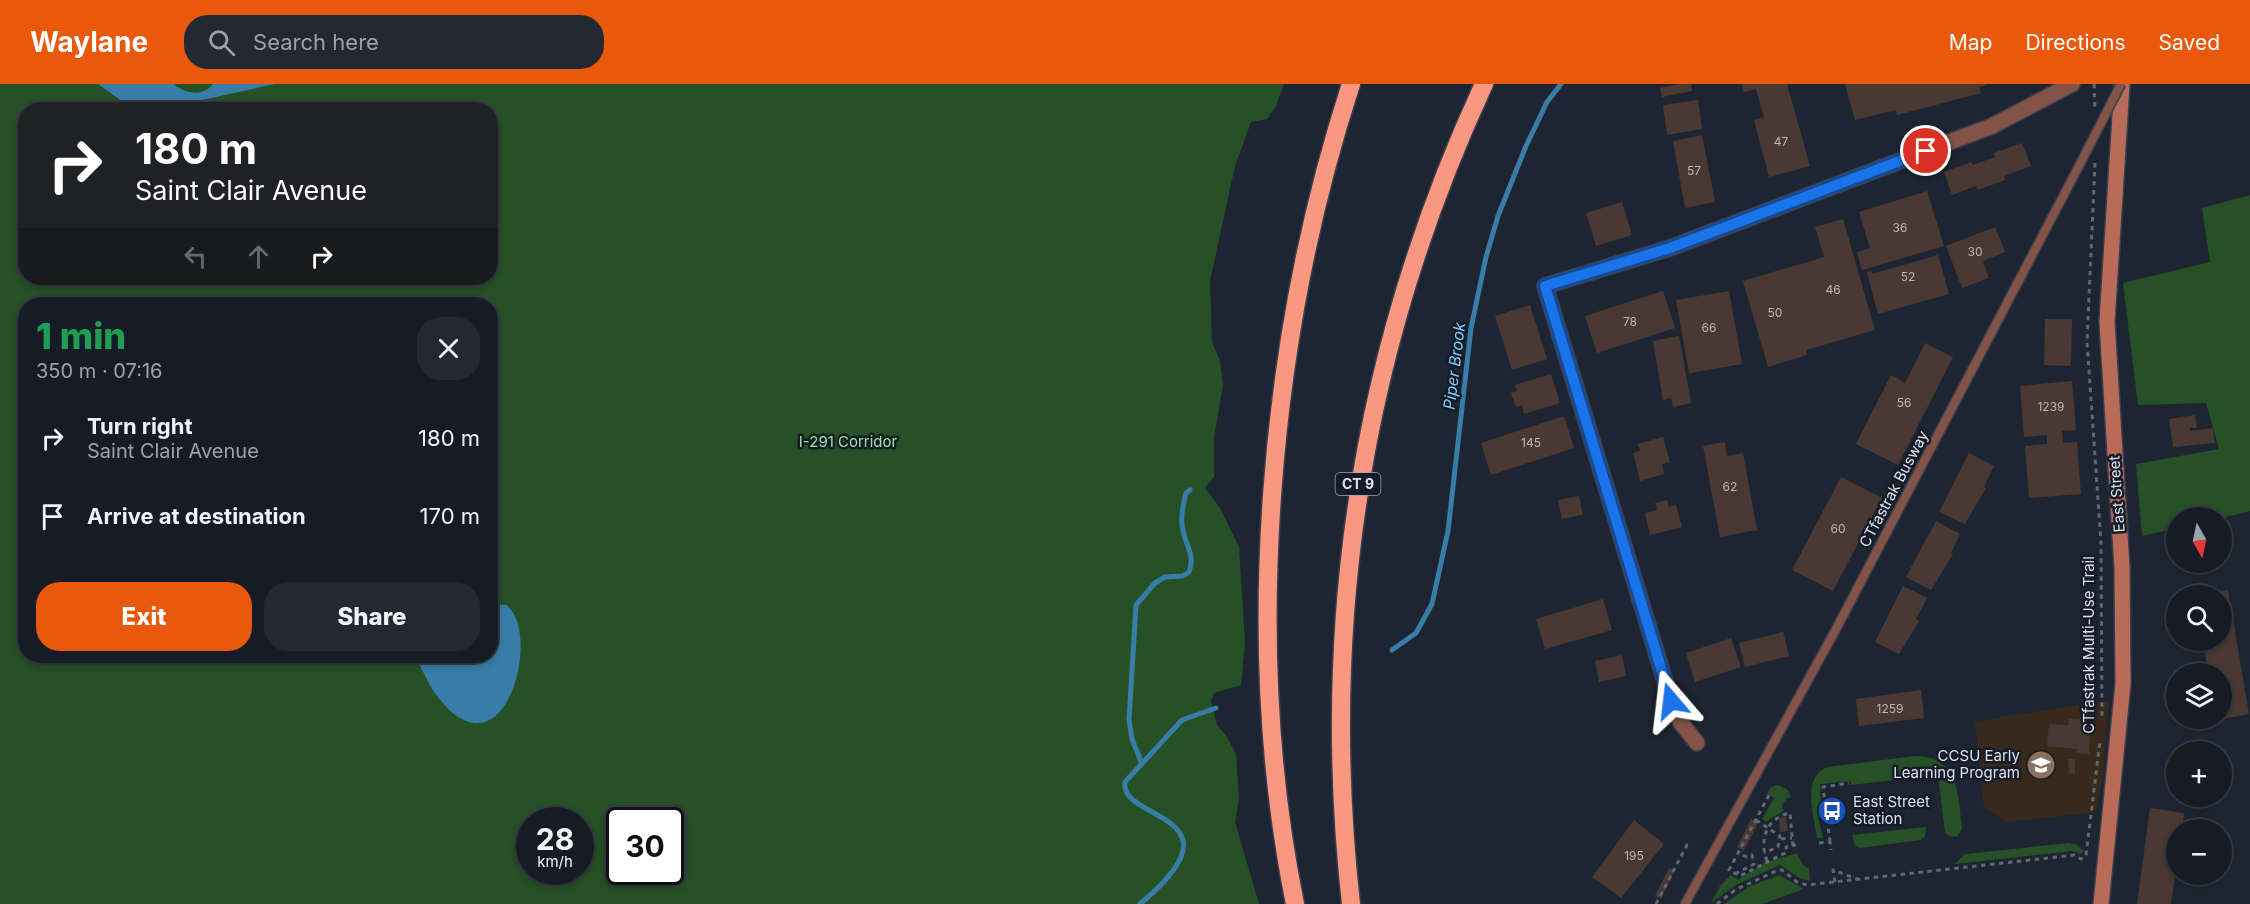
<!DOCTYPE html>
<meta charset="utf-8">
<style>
body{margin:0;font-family:Inter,sans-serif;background:#232932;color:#f1f3f6;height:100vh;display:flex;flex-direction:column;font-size:22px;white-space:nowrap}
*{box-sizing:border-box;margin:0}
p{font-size:20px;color:#9ea1a7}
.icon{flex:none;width:33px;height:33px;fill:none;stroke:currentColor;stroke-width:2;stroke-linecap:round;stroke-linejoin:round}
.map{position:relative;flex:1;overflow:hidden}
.side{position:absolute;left:18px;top:213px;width:480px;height:366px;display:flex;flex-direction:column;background:#161c26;border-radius:24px;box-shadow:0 3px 9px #0003,0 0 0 2px #353a43}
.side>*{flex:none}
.hud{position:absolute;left:18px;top:18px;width:480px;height:183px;border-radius:24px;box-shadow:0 3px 9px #0003,0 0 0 2px #353a43;background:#202124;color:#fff;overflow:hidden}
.needle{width:39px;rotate:171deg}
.controls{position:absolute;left:2166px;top:423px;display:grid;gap:12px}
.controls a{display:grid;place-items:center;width:66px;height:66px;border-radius:50%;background:#161c26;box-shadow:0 3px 9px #0003,0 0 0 2px #353a43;font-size:30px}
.speed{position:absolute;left:516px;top:723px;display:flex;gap:12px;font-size:30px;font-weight:700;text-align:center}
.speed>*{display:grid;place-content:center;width:78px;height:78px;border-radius:50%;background:#161c26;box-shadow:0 3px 9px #0003,0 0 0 2px #353a43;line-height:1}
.speed small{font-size:15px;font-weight:400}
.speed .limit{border:3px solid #111;border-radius:9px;background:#fff;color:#111}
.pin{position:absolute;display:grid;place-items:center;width:51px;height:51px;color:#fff;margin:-26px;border:3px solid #fff;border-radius:50%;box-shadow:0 2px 6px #0007}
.me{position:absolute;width:66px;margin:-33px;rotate:343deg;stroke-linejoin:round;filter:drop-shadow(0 0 4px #0008)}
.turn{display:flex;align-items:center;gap:21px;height:126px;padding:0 18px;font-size:27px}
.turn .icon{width:78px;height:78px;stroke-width:2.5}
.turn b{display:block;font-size:42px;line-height:51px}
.lanes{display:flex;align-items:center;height:57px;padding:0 18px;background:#0003;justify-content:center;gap:30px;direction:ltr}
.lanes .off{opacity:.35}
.round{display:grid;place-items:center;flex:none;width:63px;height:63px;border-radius:24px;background:#232932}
.head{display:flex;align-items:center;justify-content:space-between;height:102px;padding:0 18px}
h1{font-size:36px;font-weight:800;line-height:45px;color:#1e9e55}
.button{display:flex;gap:12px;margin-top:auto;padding:12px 18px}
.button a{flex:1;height:69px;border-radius:24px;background:#ea580c;color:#fff;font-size:24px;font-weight:800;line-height:69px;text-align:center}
.button a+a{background:#232932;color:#f1f3f6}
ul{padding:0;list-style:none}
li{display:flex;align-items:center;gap:18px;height:78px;padding:0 18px}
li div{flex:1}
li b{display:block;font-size:22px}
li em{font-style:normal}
header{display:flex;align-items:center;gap:36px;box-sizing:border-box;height:84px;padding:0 30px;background:#ea580c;color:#fff}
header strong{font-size:28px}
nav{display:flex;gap:33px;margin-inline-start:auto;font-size:21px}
.search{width:420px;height:54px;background:#232932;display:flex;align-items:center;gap:15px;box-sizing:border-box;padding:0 21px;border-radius:24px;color:#9ea1a7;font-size:22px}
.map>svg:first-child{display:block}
.education{fill:#372a1c}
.green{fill:#265026;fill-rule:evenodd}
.water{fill:#387da7}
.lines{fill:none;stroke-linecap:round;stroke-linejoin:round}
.stream{stroke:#387da7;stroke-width:5}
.building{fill:#4a3933}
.lane-casing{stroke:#393f4c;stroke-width:11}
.street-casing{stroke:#393f4c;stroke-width:18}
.secondary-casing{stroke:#393f4c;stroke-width:18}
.highway-casing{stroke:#393f4c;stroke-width:21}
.path{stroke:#616773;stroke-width:3;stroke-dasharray:4.5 4.5;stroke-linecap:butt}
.lane{stroke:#845347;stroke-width:8}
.street{stroke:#845347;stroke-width:15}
.secondary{stroke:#b96b59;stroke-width:15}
.highway{stroke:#f99781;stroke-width:18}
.lane-bridge-casing{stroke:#393f4c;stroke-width:11;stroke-linecap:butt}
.lane-bridge{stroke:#845347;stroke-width:8}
.route-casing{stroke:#114b97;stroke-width:15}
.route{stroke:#1a73e8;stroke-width:10}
.labels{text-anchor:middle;stroke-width:5;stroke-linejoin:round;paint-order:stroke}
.number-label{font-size:12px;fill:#b8b7bc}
.shield{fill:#151c28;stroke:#a0a6b0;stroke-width:1.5}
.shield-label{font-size:14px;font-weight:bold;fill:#dce1ea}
.park-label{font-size:15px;fill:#9ee69b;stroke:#151c28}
.street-label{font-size:15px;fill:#dce1ea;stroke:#151c28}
.poi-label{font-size:15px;fill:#dce1ea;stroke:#151c28;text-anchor:end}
.water-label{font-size:16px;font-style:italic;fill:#81caf9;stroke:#151c28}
</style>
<header>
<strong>Waylane</strong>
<div class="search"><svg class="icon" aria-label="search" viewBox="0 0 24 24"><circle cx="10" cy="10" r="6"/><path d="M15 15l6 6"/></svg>Search here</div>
<nav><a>Map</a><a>Directions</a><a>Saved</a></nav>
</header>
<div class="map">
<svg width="2250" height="820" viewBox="0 0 2250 820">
<rect width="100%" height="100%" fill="#1e2532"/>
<path class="education" d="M2109 617 2103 692 2096 728 2007 738 1984 723 1975 639 2006 632Z"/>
<path class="green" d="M0 0H1284L1276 22 1267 35 1251 38 1235 82 1210 197 1212 258 1220 277 1223 301 1214 354V393L1205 404 1220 424 1239 463 1245 558 1241 601 1214 609 1211 617 1217 641 1227 653 1236 670 1239 716 1235 738 1259 820H0ZM26 26H490V194H26ZM26 220H490V572H26ZM530 736H580V788H530ZM620 736H670V788H620Z
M2250 111V427L2222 434H2176V444L2142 452 2136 380 2219 365 2206 319 2138 321 2123 199 2210 178 2202 124Z
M1915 672C1960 672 1958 712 1962 745L1958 752 1951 753 1945 749 1938 691 1851 701 1850 697 1820 700 1821 717 1817 724 1818 733 1823 754H1817C1814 731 1801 694 1827 683Z
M1778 701 1788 706 1791 713 1787 714 1782 721 1783 727 1766 738 1762 735 1774 714 1767 709 1771 703Z
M1926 743 1925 752 1921 756 1860 764 1855 761 1852 751Z
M2068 759 2077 761 2084 767 2081 770 2072 767 1955 780 1965 770Z
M1797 769 1803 781 1809 785 1810 797 1799 794 1780 781 1736 801 1711 819 1720 802 1731 791 1738 796 1764 779Z
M1779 791 1804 805 1762 820H1724L1748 803Z"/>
<path class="water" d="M98 0H174C185 10 203 13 213 0H275L156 26 129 22Z
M491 521H506C544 547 504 705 434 608 427 597 421 583 415 572H490Z"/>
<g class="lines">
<path class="stream" d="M1392 566 1416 549 1432 520 1448 447 1471 244 1486 173 1498 132 1526 62 1547 18 1561 0
M1142 680 1132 655 1129 636 1136 521 1155 499 1165 493 1183 492 1189 488C1195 471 1187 464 1183 447 1180 434 1183 421 1186 409L1190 406
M1140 820C1249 729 1118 737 1125 698L1182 636 1216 624"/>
</g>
<path class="building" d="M1679 0H1691L1692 7 1662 13 1660 4Z
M1742 0H1787L1810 82 1769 93 1754 36 1764 33 1756 5 1744 8Z
M1845 0H1986V1L1979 3 1981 9 1897 31 1896 26 1855 36Z
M1698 16 1702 45 1667 51 1663 21Z
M1702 51 1715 118 1685 124 1673 57Z
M2022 59 2031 82 2004 92 2005 96 1978 106 1976 102 1952 111 1944 88 1971 78 1973 81 1995 73 1994 69Z
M1927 107 1944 162 1862 186 1857 168 1870 164 1859 128Z
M1622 118 1632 151 1596 162 1586 129Z
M1843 135 1875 246 1806 266 1807 271 1768 283 1743 197 1824 173 1815 143Z
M1995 143 2005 168 1983 177 1989 194 1962 204 1946 162Z
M1938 171 1949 210 1878 230 1867 188 1871 187 1872 190Z
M1663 207 1675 244 1597 269 1585 232Z
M1729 207 1742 280 1689 289 1676 216Z
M1530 221 1547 275 1512 286 1495 232Z
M2045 235H2072L2071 282 2044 281Z
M1679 252 1691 319 1673 323 1671 314 1663 316 1653 257Z
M1925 259 1953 273 1898 381 1856 360 1891 291 1905 299Z
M1551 290 1560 319 1524 330 1522 321 1516 323 1511 309 1517 307 1515 301Z
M2072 297 2076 346 2062 347 2063 359 2077 358 2081 410 2029 414 2025 362 2047 360V351L2024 353 2020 302Z
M2195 331 2197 344H2190V347L2213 344 2215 359 2173 363 2169 335Z
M1564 332 1574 364 1491 391 1481 359Z
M1663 353 1670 378 1662 380 1664 390 1640 397 1633 369 1640 367 1638 360Z
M1725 358 1727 372 1743 369 1757 446 1720 453 1703 362Z
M1969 369 1994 382 1984 403 1986 404 1965 440 1939 428Z
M1841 393 1882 414 1833 507 1792 486Z
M1579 412 1583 431 1562 435 1558 416Z
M1667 416 1669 423 1676 421 1682 443 1650 451 1645 429 1657 426 1655 419Z
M1936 437 1960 450 1951 469 1953 470 1931 506 1906 493Z
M1903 502 1927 514 1916 535 1919 537 1899 570 1875 558Z
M2228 506 2249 630 2222 635V590H2208L2203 556H2222V512L2202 510Z
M1603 515 1612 546 1545 565 1536 535Z
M1783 548 1789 572 1745 583 1739 559Z
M1731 554 1741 583 1695 598 1686 569Z
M1622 571 1626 592 1599 598 1595 577Z
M1921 606 1924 634 1859 642 1856 615Z
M2069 635 2086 636V640L2090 641 2089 670 2076 669 2077 665 2047 662 2049 640 2068 641Z
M2068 675H2075V689H2069Z
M2150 724 2184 729 2182 746H2176V784L2171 820H2137Z
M1786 733 1788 747 1780 748 1779 734Z
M1751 735 1758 739 1744 767 1737 763Z
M1634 736 1664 760 1621 814 1592 793Z
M1669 784 1675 786 1661 815 1655 812Z"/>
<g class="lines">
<g class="lane-casing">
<path id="lane" d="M1685 820 1835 547 2080 80"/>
</g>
<g class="street-casing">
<path id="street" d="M1697 659 1681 639 1671 617 1545 202 1670 164 1992 42 2072 0"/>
</g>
<g class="secondary-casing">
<path id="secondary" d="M2101 820 2123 600 2122 484 2107 238 2122 0"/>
</g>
<g class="highway-casing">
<path id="highway" d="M1295 820C1242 559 1269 252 1351 0
M1351 820C1319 534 1363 261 1484 0"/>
</g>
<path class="path" d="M2094 0 2095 25
M2095 79 2087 258 2101 459 2102 636
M1769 711 1729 786 1740 792 1787 768 1786 763 1796 761
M1756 736 1780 752 1778 763 1764 769
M1781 755 1792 754
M1830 758 1823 703 1849 699
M1819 759 1830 758 1831 766
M1767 777C1759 756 1766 734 1790 729L1793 762
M1735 790 1754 780 1752 771 1747 773 1739 769
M1835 798 1833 786 1857 795
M1656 820 1687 761 1691 763
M1717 820 1735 806 1778 786H1782L1797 798 1807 801 2074 771 2081 775 2086 771 2100 657"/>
<use href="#lane" class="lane"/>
<use href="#street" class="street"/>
<use href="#secondary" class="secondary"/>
<use href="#highway" class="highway"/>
<g class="lane-bridge-casing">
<path id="lane-bridge" d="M2080 80 2121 0"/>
</g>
<use href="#lane-bridge" class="lane-bridge"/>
</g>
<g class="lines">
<g class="route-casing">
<path id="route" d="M1671 617 1545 202 1670 164 1926 67"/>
</g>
<use href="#route" class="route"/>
</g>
<defs>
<g id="school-disc" transform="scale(1.5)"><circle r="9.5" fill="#8d6e63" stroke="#151c28"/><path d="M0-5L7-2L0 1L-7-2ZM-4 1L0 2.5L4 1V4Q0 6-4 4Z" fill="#fff"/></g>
<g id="bus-disc" transform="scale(1.5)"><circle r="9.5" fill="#1a4fb4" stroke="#151c28"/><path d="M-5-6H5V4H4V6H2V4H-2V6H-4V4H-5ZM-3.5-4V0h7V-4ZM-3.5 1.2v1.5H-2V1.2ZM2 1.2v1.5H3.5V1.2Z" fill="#fff"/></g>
</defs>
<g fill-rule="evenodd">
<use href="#school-disc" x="2041" y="681"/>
<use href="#bus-disc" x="1832" y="727"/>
</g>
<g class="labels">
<g class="number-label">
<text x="1781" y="62">47</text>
<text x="1694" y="91">57</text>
<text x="1900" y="148">36</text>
<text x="1975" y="172">30</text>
<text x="1908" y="197">52</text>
<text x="1833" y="210">46</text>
<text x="1775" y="233">50</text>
<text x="1630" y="242">78</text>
<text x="1709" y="248">66</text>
<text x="1904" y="323">56</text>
<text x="2051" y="327">1239</text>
<text x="1531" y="363">145</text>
<text x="1730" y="407">62</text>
<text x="1838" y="449">60</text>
<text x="1890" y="629">1259</text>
<text x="1634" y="776">195</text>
</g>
<rect class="shield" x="1335.5" y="389" width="45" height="22" rx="4.5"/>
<g class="shield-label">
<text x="1358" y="405">CT 9</text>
</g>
<g class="park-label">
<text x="848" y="363">I-291 Corridor</text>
</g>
<g class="street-label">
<text transform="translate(1894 405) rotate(-62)" y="5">CTfastrak Busway</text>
<text transform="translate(2117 410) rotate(-94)" y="5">East Street</text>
<text transform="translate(2089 561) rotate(-90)" y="5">CTfastrak Multi-Use Trail</text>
</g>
<g class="poi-label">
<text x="2020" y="677">CCSU Early<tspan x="2020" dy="17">Learning Program</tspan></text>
<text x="1853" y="723" text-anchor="start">East Street<tspan x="1853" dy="17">Station</tspan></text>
</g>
<g class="water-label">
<text transform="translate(1454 282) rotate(-83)" y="6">Piper Brook</text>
</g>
</g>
</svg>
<div class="controls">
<a><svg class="needle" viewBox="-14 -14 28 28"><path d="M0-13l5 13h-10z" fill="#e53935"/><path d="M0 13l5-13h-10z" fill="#9ea1a7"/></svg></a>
<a><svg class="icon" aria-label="search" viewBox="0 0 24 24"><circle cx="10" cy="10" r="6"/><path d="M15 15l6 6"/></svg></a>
<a><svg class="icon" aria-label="layers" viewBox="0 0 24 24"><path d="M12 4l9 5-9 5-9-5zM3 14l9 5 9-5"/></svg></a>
<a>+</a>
<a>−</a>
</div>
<div class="speed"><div>28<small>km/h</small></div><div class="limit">30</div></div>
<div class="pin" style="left:1926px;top:67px;background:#d93025"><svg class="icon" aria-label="arrive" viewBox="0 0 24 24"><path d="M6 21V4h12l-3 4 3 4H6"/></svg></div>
<svg class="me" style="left:1671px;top:617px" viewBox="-20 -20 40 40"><path d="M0-17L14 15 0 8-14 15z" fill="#1a73e8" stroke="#fff" stroke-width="4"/></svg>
<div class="hud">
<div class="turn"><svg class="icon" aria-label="right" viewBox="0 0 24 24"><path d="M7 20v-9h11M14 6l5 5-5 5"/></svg><div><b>180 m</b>Saint Clair Avenue</div></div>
<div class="lanes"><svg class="icon off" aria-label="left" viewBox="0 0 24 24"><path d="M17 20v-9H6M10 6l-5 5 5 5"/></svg><svg class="icon off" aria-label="ahead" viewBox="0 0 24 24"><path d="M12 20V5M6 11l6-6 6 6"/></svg><svg class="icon" aria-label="right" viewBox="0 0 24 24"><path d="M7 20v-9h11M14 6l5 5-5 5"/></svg></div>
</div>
<section class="side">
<div class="head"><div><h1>1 min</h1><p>350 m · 07:16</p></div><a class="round"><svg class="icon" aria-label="close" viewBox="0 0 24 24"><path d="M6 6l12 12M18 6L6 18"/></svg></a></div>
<ul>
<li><svg class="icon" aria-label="right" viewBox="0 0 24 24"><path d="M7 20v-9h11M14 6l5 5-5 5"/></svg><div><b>Turn right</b><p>Saint Clair Avenue</p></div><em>180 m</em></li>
<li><svg class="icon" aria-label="arrive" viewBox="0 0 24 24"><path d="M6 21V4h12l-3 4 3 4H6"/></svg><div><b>Arrive at destination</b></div><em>170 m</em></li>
</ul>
<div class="button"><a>Exit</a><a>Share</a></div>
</section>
</div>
